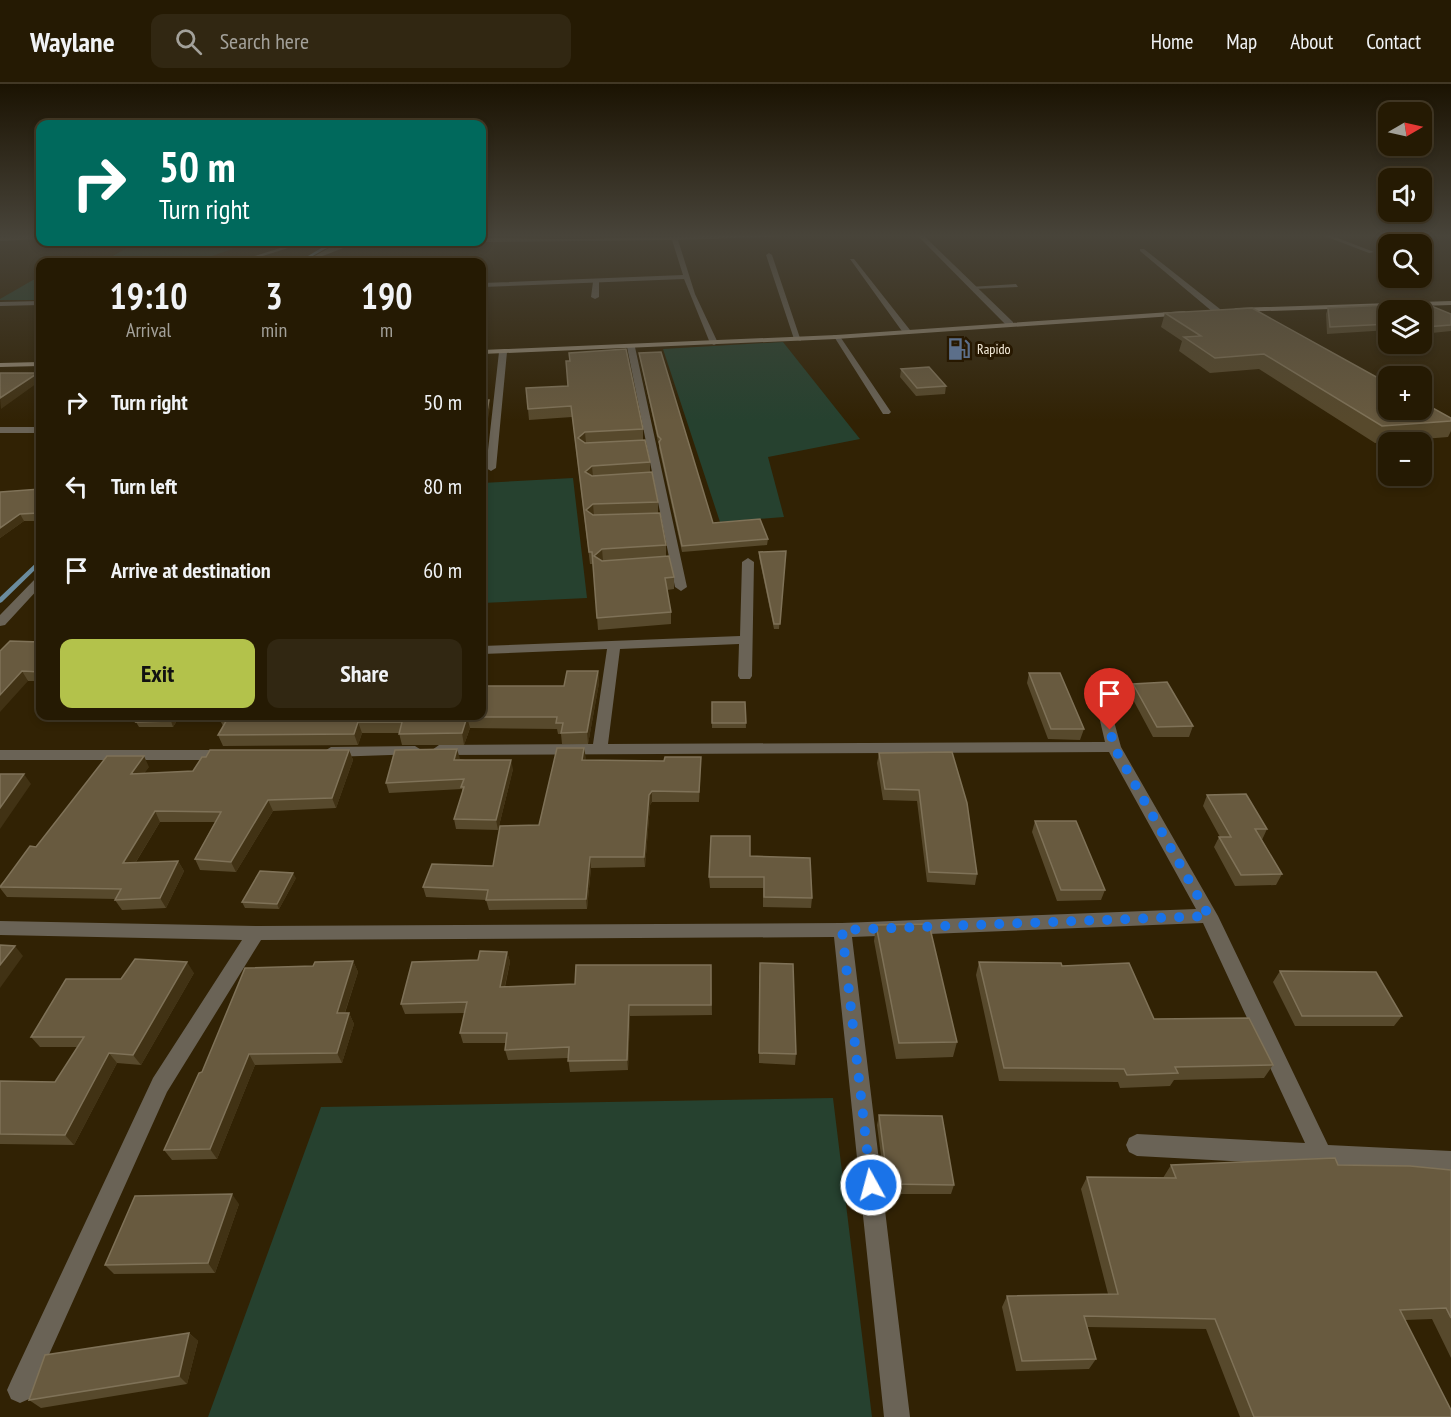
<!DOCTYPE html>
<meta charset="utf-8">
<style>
body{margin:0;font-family:"PT Sans Narrow",sans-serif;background:#312712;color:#f1f3f6;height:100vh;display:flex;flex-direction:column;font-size:22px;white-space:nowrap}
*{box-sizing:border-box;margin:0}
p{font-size:20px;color:#a3a19a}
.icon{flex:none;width:33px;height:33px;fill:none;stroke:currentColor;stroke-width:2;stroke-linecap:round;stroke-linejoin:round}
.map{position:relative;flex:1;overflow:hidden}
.drawer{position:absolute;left:36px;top:174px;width:450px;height:462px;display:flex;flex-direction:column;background:#251a03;border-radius:12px;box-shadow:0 3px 9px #0003,0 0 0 2px #423825}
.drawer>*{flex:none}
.top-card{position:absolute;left:36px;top:36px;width:450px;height:126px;border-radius:12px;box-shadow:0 3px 9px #0003,0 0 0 2px #423825;background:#00695c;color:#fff;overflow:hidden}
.needle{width:39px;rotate:81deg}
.controls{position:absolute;left:1378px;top:18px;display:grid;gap:12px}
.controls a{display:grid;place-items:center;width:54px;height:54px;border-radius:12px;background:#251a03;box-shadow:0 3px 9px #0003,0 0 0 2px #423825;font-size:30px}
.pin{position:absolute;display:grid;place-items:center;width:51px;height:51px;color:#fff;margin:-62px -26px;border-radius:50% 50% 50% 0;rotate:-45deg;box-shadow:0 0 6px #0007}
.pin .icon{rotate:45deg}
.me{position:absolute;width:66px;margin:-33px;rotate:353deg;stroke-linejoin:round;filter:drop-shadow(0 0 4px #0008)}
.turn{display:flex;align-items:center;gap:21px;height:126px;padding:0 24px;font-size:27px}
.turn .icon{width:78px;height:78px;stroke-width:2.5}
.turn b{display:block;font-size:42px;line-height:51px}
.eta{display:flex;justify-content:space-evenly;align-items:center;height:102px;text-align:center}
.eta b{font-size:36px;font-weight:800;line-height:42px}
.cta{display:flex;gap:12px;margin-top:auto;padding:12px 24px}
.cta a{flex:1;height:69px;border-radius:12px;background:#b3c24b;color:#111;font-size:24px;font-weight:800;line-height:69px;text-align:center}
.cta a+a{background:#312712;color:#f1f3f6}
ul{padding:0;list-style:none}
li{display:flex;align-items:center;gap:18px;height:84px;padding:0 24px}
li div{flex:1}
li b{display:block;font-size:22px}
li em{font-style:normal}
header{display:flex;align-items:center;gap:36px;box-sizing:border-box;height:84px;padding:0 30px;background:#251a03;border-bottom:2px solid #423825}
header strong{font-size:28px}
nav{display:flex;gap:33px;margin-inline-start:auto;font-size:21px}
.search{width:420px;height:54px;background:#312712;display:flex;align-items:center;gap:15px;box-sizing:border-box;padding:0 21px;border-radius:12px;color:#a3a19a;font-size:22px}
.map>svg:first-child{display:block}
.green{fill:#26412f}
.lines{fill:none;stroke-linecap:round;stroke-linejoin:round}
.stream{fill:#6b8c9e;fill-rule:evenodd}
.service{fill:#6a6356;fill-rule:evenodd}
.minor{fill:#6a6356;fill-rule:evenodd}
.secondary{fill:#928671;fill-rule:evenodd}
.wall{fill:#57492c}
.shaded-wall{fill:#413214}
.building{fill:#685a3f;stroke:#7f7258;stroke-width:1.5}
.route{stroke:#1a73e8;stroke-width:10;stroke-dasharray:0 18}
.labels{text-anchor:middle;stroke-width:6;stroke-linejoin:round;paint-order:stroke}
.far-poi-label{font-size:14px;fill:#f8efde;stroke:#271800;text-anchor:start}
</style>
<header>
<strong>Waylane</strong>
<div class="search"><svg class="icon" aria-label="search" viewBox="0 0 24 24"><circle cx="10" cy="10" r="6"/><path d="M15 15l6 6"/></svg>Search here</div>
<nav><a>Home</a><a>Map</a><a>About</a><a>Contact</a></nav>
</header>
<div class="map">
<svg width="1451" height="1333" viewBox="0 0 1451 1333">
<rect width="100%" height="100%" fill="#312204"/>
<path class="green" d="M137 158H253L209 173H111Z
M40 192V216H0V215Z
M783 258 860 355 768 373 784 433 720 438 663 265Z
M573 394 587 514 482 519V399Z
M833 1014 872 1333H208L321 1023Z"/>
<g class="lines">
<path class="stream" d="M341 158H345L325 165 302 178H298L323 163Z
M40 476V481L2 518 0 519V513L38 477Z"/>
<path class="service" d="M596 196 599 198V213L595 215 591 213 593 198Z
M1016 200 1018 203 973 205 970 203Z
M833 251H839L891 328 889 330H883Z
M0 343H40V349H0Z"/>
<path class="minor" d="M40 151V155L0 157V153Z
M761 151H821L678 156 695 210 718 259 714 261 710 259 684 195 482 203V199L683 191 672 156 482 158V154L576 155Z
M917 151H923L1013 238V242H1007Z
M1322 151H1330L1374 168 1369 169Z
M1370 151H1378L1394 157 1385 160 1386 157Z
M299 158H307L244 178H236Z
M350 158H358C352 161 308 178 304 178L329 164Z
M1140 165H1144L1220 225V229H1214L1140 167Z
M769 169 772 171 801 257 794 255 766 171Z
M850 175H854L910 246V250H904Z
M40 217V221L0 222V218Z
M631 261 635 263 687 503 681 507 675 503 627 263Z
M503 266 507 268 496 384 491 387 486 384 499 268Z
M748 474 754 478 752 592 750 595H740L738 592 739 560 620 565 608 660 1105 658 1094 611 1096 608H1106L1121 663 1218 832 1328 1061 1451 1067V1089L1137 1072 1129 1068 1126 1061 1129 1054 1137 1050 1305 1059 1203 839 852 853 910 1333H884L834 853 261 856 167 1008 29 1315 20 1319 11 1315 7 1306 11 1297 153 994 242 856 0 851V837L256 842 842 839 1196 825 1109 668 439 671 432 666 439 661 593 660 607 565 482 570V562L740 552 742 478Z
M36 494H40V503L5 541 0 542V531Z
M415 662 423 667 420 670 331 673 323 668 331 663Z
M0 666H226L234 671 226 676H0Z"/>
<path class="secondary" d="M1451 217V221L1236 228 1232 226 1236 224Z
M1185 227 1188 231 836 255 482 270V266L836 251Z
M40 278V282L0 283V279Z"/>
</g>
<path class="wall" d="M1424 219 1451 230V247L1422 250V226H1389V246L1327 250 1326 230 1328 224Z
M1165 229 1451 334V347L1448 353 1375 359 1259 285 1210 289 1179 267 1182 257 1161 243Z
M569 269 643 345V356L650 378V388L658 418V429L666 461V473L674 493V505L667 506 671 528V540L598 546 593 480H590L572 333 529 336 526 304 568 302 569 277Z
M639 269 713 439 768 455 767 461 682 468 659 364V359L658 358 640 274Z
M901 285 946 302 945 310 916 312 900 293Z
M40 405V437H24L0 454V408Z
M786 467 779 545H774L759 473V468Z
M40 558V597H28L0 567Z
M598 587 599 599 588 660H562L561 650H558L557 645 470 644 464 661H402L399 649H362L358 661 223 662 218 651 223 642 218 632H482L564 602Z
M1029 589 1084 645 1080 656 1048 655 1027 599Z
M1133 600 1193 642 1189 653H1153L1130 610Z
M712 618H745L746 644H712Z
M180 632 173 643H139L136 638Z
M584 664 585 676 664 677 701 673 699 718H652L650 721 645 783 591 784 587 825 489 826 486 816 426 813 423 803 493 782 539 741Z
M349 666 353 676 336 724 273 727 236 788 200 786 195 775 215 738H160L136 778 178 777 184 787 166 824 122 826 115 816 116 815 7 813 0 804V801L36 763 149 683 144 689 193 687Z
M952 668 977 790 975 801 927 798 917 717 883 716 877 679 879 669Z
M460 675 513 685 498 746 456 745 454 735 462 709V705L389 709 386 699Z
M1207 711 1267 745 1262 756 1282 790 1276 801 1235 802 1214 763 1219 753H1220L1203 722Z
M1035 737 1105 806 1101 816 1057 817 1032 748Z
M750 772 812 814 811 824 763 823V804H710L709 793Z
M296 794 279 825 245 824 242 818Z
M876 841 957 958 953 973 896 975 874 857Z
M507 868 510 878 505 903 575 900 711 881 712 931 630 932 628 986 570 988 568 974 508 976 505 966 506 959H463L460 949 465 929 405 930 401 920 478 876Z
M353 877 358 888 345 929H349L354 940 342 979 255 981 217 1075 172 1076 164 1066 202 988 313 882Z
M979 878 1062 882 1154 935 1273 981 1264 994 1174 996 1170 1002 1120 1004 1118 998 999 997 976 891Z
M1280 887 1402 932 1394 942H1295L1273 898Z
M194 889 141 981 117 979 74 1061 0 1060V997L55 998 78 963H40L31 953 121 895Z
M759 890 796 970 795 981 759 979Z
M879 1031 954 1101 951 1110H886L877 1041Z
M1171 1081H1338L1451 1086V1274L1432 1235 1405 1236 1451 1333H1240L1206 1245 1087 1243 1096 1275 1089 1285 1016 1287 1002 1223 1007 1212 1108 1210 1081 1105 1087 1093 1163 1094Z
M239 1120 215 1189 114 1190 105 1181Z
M189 1249 198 1257 187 1300 41 1324 29 1316Z"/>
<path class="shaded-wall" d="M38 289 40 293V297L1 325 0 314Z
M489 316 490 324 482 368V354Z
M585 348 586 359 578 354Z
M592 382 593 393 585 388Z
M593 420 594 432 586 426Z
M20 430 24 437 0 454V444Z
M602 465 603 477 595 484 594 472Z
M22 587 28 597 0 628V611Z
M598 587 599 599 588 660 587 648Z
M175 632H180L173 643 171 637Z
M467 633 470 644 464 661 462 649Z
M358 638 362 649 358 661 354 650Z
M584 664 586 674 584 686 582 676Z
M457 665 460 675 456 685 454 676Z
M349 666 353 676 336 724 332 714Z
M144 672 149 683 136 700 131 690Z
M701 673V684L699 718V708Z
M511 676 513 685 498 746 496 736Z
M24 690 31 700 0 745V724Z
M652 707V718L650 721 645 783 644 773 649 711Z
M268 716 273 727 236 788 231 778Z
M155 727 160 738 129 789 123 779Z
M590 773 591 784 587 825 586 815Z
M178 777 184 787 166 824 160 814Z
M293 789 296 794 279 825 277 820Z
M15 862 23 872 0 904V881Z
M507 868 510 878 502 914 500 903Z
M353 877 358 888 341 940 337 929Z
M187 878 194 889 141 981 133 971Z
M629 921 630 932 628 986 627 976Z
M349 929 354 940 342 979 337 969Z
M109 969 117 979 74 1061 65 1051Z
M249 970 255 981 217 1075 210 1065Z
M232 1110 239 1120 215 1189 208 1179Z
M189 1249 198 1257 187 1300 179 1292Z"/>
<path class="building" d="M1424 219 1451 230V241L1425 243 1422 242V226H1389V240L1330 243 1328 224Z
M1252 224 1389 300V326H1422V318L1451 334V337L1382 342 1264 270 1215 274 1184 253 1201 252 1165 229Z
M626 265 643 345 585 348 578 354 585 359 645 356 650 378 592 382 585 388 592 392 652 388 658 418 593 420 586 426 593 431 660 429 666 461 602 465 594 472 602 477 669 472 674 493 665 494 671 528 597 534 592 468H589L571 322 528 325 526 304 568 302 566 277H570L569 269Z
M661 268 713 439 760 435 768 455 682 462 659 358 661 355 658 352 639 269Z
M929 283 946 302 917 304 901 285Z
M0 289H38L0 314Z
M482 316H489L482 354Z
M40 405V428L39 429 20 430 0 444V408Z
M786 467 780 540H774L759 468Z
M10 557 40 558V588L22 587 0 611V567Z
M567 587H598L587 648 561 649 563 639H556L557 633H467L462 649 399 650 402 638H358L354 650 218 651 229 632H482V602H564Z
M1029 589H1060L1084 645H1051Z
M1167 598 1193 642 1157 643 1133 600Z
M712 618H745L746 639H712Z
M140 632H175L171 637 136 638Z
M557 664H584L582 676 664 677 665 673H701L699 708 652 707 649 711 644 773H590L586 815 486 816 488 806 423 803 432 780 493 782 500 742 539 741Z
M457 665 454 676H511L496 736 454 735 464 703H461L464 695 386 699 395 666Z
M210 666H349L332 714 268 716 231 778 195 775 221 728 155 727 123 779 178 777 160 814 115 816 121 805 0 803 30 762 36 763 107 672H144L131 690 193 687 202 673H206Z
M952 668 967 719 977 790 929 788 919 706 885 705 879 669Z
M0 690H24L0 724Z
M1246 710 1267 745H1255L1282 790 1241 791 1219 753H1231L1207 711Z
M1035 737H1076L1105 806H1061Z
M711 752H750V772L810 774 812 814 764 813V793H709Z
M260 787 293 789 277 820 242 818Z
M929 840 957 958 899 959 876 841Z
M0 861 15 862 0 881Z
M480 867 507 868 500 903 575 900 576 881H711V921H629L627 976 568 977 569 963 505 966 507 949H460L467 918 401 920 412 878 478 876Z
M135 875 187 878 133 971 109 969 65 1051 0 1050V997L55 998 84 953H31L66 895H121Z
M353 877 337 929H349L337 969 249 970 210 1065 164 1066 199 989 202 988 245 884 313 882 315 878Z
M979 878 1061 879 1062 882 1129 879 1154 935 1249 934 1273 981 1175 983 1178 989 1127 991 1124 985 1004 984Z
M760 879 793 880 796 970 759 969Z
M1280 887 1376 888 1402 932H1302Z
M879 1031 942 1032 954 1101 888 1100Z
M1335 1074 1338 1081 1410 1082 1451 1086V1234L1446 1224 1400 1226 1451 1326V1333H1254L1215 1235 1084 1232 1096 1275 1022 1277 1007 1212 1118 1210 1087 1093 1176 1094 1171 1081Z
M232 1110 208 1179 105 1181 135 1112Z
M189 1249 179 1292 29 1316 45 1271Z"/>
<linearGradient id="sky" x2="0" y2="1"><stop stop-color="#1b1302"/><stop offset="0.45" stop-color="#48443a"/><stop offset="1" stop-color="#48443a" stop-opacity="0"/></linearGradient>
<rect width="1451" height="337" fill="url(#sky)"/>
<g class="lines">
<path class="route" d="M871 1101 842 846 1209 832 1114 663 1110 646"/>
</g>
<defs>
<g id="fuel-bare" transform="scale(1.8)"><path d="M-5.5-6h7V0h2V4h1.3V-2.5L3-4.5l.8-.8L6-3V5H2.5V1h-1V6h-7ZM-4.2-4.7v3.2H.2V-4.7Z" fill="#5c6f8a" stroke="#271800" stroke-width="2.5" paint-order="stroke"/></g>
</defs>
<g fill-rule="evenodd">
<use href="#fuel-bare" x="959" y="265"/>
</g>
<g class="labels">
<g class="far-poi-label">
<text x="977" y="270">Rapido</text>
</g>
</g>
</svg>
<div class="controls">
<a><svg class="needle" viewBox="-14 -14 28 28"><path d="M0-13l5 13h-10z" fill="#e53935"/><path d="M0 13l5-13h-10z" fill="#a3a19a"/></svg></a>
<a><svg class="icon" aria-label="sound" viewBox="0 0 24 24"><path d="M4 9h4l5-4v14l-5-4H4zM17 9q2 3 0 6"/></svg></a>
<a><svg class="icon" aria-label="search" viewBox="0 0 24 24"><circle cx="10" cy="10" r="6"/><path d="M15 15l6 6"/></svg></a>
<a><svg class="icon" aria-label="layers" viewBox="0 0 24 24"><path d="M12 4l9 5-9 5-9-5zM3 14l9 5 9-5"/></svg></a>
<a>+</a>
<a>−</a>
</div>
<div class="pin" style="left:1110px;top:646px;background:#d93025"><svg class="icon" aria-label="arrive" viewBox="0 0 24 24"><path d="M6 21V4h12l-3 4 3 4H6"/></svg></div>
<svg class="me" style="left:871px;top:1101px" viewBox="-20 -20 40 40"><circle r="17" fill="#1a73e8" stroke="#fff" stroke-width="3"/><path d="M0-11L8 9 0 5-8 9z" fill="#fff"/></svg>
<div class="top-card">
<div class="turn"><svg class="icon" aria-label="right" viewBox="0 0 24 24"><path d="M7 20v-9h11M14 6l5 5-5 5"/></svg><div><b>50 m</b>Turn right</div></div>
</div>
<section class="drawer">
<div class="eta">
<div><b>19:10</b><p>Arrival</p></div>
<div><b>3</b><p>min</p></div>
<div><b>190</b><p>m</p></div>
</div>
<ul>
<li><svg class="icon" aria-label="right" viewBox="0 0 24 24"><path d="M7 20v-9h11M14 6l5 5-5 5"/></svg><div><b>Turn right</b></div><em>50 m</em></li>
<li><svg class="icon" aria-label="left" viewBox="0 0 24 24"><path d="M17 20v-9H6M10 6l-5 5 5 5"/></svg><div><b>Turn left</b></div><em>80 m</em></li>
<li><svg class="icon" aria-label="arrive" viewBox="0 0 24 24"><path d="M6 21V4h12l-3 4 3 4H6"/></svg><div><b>Arrive at destination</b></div><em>60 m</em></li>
</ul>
<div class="cta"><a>Exit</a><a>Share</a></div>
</section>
</div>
